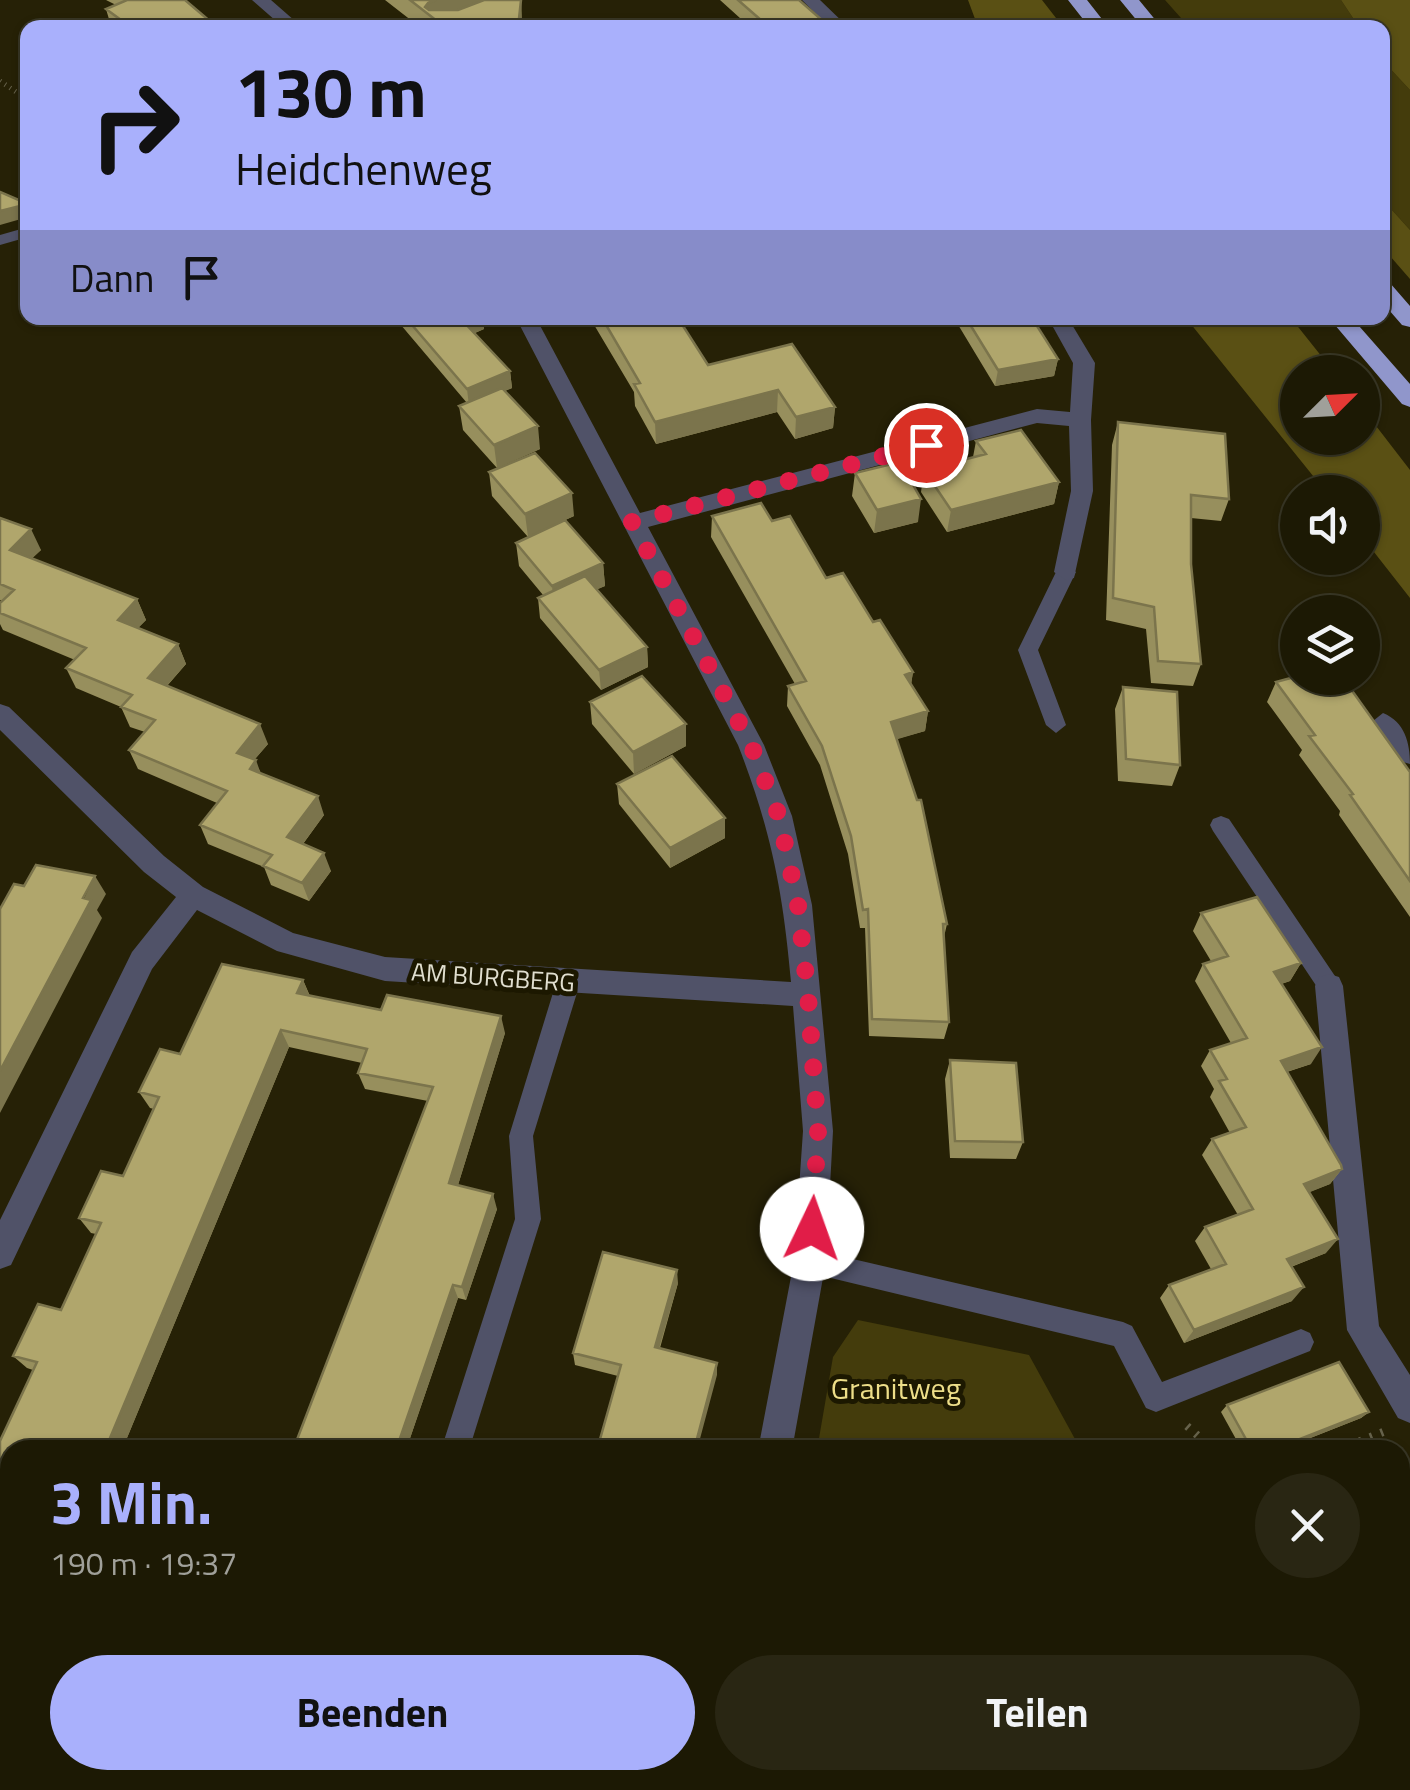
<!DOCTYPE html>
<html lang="de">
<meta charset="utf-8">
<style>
body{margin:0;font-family:"Titillium Web",sans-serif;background:#292613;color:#f1f3f6;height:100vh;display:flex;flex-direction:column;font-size:38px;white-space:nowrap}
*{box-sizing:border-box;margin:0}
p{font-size:32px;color:#a0a09a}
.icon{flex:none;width:55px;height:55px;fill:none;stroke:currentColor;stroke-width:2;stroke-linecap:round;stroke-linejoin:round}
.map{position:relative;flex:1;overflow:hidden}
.drawer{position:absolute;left:0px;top:1440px;width:1410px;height:350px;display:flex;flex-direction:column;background:#1c1904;border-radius:30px 30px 0 0;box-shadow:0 2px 8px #0004,0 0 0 2px #3a3826}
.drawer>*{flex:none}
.top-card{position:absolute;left:20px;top:20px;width:1370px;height:305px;border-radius:20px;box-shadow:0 2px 8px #0004,0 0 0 2px #3a3826;background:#a9b0fc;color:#111;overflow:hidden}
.needle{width:65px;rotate:66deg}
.tools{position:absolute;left:1280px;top:355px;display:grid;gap:20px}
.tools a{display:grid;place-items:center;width:100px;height:100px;border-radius:50%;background:#1c1904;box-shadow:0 2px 8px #0004,0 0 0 2px #3a3826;font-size:50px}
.pin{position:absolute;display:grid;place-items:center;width:85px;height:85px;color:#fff;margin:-42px;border:5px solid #fff;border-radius:50%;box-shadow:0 2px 10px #0007}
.me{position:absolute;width:110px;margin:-55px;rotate:3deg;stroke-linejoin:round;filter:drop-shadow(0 0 8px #0008)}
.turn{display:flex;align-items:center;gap:35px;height:210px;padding:0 50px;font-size:45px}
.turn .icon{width:130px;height:130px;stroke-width:2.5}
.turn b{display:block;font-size:70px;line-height:85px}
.then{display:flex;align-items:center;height:95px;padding:0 50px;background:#0003;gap:20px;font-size:38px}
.round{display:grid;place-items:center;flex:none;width:105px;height:105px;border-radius:52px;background:#292613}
.headline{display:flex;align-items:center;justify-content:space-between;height:170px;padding:0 50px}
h1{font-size:60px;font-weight:700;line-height:75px;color:#a9b0fc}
.cta{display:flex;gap:20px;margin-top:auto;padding:20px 50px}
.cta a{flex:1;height:115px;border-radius:60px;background:#a9b0fc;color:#111;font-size:40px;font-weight:700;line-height:115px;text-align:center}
.cta a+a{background:#292613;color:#f1f3f6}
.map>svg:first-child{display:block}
.green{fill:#443c0c}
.forest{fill:#5a5014}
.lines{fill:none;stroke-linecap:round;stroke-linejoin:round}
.path-far1{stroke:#66624b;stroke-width:5;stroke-dasharray:1 5;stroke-linecap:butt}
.path{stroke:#66624b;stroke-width:8;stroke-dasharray:2.5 9;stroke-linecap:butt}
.service{fill:#505268;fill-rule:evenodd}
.minor{fill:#505268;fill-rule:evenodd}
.motorway{fill:#9096cb;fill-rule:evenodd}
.wall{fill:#978f5d}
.shaded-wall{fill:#7b744c}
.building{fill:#b0a66c;stroke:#7b744c;stroke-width:2.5}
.route{stroke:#e11d48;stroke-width:18;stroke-dasharray:0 32.4}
.labels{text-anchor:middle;stroke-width:10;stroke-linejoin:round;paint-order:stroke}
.street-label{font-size:25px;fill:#e1dfcf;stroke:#1c1800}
.near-park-label{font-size:30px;fill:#edde88;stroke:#1c1800}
</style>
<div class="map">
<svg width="1410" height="1790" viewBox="0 0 1410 1790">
<rect width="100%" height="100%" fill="#262106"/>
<path class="green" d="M1165 0H1341L1359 27H1189Z
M1383 61 1410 90V230L1383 200Z
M858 1320 1029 1355 1081 1450H817L833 1357Z"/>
<path class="forest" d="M968 0H1042L1063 27H978Z
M1341 0H1410V90L1383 61 1382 28 1359 27Z
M1383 200 1410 230V279L1383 248Z
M1186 318H1291L1334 372H1298V438H1362L1363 409 1410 470V598L1363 538 1362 492H1326Z"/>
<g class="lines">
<path class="path-far1" d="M0 81 28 100"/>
<path class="path" d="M1187 1426 1214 1450
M1338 1450 1383 1432"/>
<path class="service" d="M28 227V237L0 245V235Z
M1066 565 1076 572 1038 650 1066 725 1056 733 1046 725 1018 650 1056 572Z
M1383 713C1405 722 1410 743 1410 764L1403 762 1373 721Z
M1221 816 1229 819 1337 979 1341 986 1337 993 1329 996 1321 993 1213 831 1210 825 1213 819Z
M568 973 576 976 580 983 533 1136 541 1219 469 1450H441L515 1219 509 1136 556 983 560 976Z
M810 1249 1123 1322 1132 1326 1162 1382 1301 1329 1310 1333 1314 1342 1310 1351 1156 1412 1146 1408 1114 1346 810 1273 801 1270 797 1261 801 1252Z"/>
<path class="minor" d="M252 0H271L303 28H284Z
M802 0H820L849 28H830Z
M516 318H536L640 513 1037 409 1070 412 1073 363 1048 318H1068L1095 363 1091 420 1093 491 1074 578 1066 580 1054 572 1071 491 1069 426 1037 423 648 527 764 745 792 816 812 905 833 1131 826 1261 792 1450H758L794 1261 803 1131 793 1006 385 981 277 951 197 910 152 969 11 1265 0 1269V1220L132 952 176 897 144 872 0 730V704L9 707 164 856 203 887 293 933 385 957 791 982C783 891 771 830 738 745Z
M1329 974 1339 977 1343 986 1379 1326 1410 1375V1423L1398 1418 1347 1330 1315 986 1319 977Z
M693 1780H731L730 1790H692Z"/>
<path class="motorway" d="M1068 0H1087L1109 28H1090Z
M1120 0H1139L1162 28H1143Z
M1382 281 1390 283 1410 306V327L1402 325 1382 302Z
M1329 318H1352L1410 384V407L1402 404Z"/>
</g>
<path class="wall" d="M106 0H185L218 28H114L111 26 106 9 116 5Z
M385 0H521L522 28H421Z
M720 0H799L831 28H751Z
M395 318H483L484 329 475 333 510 371 512 388 505 391 540 449 497 468 463 430 459 406 467 403Z
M590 318H678L708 365 835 407 833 428 795 439 777 412 656 444 635 406 634 392Z
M954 318H1032L1058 359 1054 376 995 386Z
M1118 422 1229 499 1221 521 1191 518V564L1201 664 1193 686 1151 683 1146 629 1106 620 1112 445Z
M976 441 1059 482 1054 504 947 532 921 492 924 470 973 457Z
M489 472 574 516 528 537 492 496Z
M855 473 918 522 874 533 852 496Z
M712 516 772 521 826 578 873 622 913 672 911 684 928 711 925 731 896 739 947 924 944 937 949 1022 944 1039 869 1036 865 928H860L848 854 820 765 787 706 788 686 795 684 711 537Z
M0 518 41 550 32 558 137 599 146 620 138 628 178 644 186 664 167 686 268 744 254 760 261 773 324 815 303 844 331 871 309 901 271 885 264 867 208 844 200 825 217 803 138 769 129 750 145 732 130 727 121 707 76 688 66 668 75 660 3 630 0 624V603L2 601 0 600Z
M516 543 603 563 605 586 597 589 647 647 648 667 601 690 540 618 538 598 543 595 519 566Z
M1276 682 1410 772V917L1339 815 1340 811 1299 755 1302 750 1267 702Z
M1123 687 1180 765 1172 786 1118 781 1115 709Z
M590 702 686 746 634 774 592 724Z
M617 784 725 818V838L670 868 619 804Z
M1201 913 1301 963 1290 981 1281 984 1311 1064 1287 1072 1342 1169 1330 1184 1309 1192 1326 1253 1291 1267 1292 1301 1184 1343 1160 1298 1169 1285 1211 1269 1195 1241 1205 1227 1238 1215 1202 1155 1212 1139 1230 1133 1210 1097 1214 1089 1201 1066 1210 1050 1231 1043 1195 981 1203 964 1211 961 1193 931Z
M303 980 310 996 505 1033 458 1185 497 1209 466 1300 458 1298 406 1450 428 1101 365 1089 358 1073 362 1063 289 1047 122 1450H10V1471L6 1470 0 1466V1441L33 1370 27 1368 13 1356 61 1310 96 1234 91 1233 79 1218 123 1176 154 1109 150 1108 139 1092 180 1054Z
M950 1060 1023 1142 1016 1159 950 1158 945 1079Z
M678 1283 660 1348 717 1375 618 1376 575 1365 573 1353Z
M1227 1405 1369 1412 1361 1418 1280 1450H1242L1221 1412Z
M1410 1486V1666L1400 1647V1490Z"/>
<path class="shaded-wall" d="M436 0H496L438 22 425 7 428 3Z
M521 0 522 28H518Z
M28 204V217L0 225V211Z
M468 318H483L484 329 465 337 462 320Z
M1058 359 1054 376 995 386 998 370Z
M510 371 512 388 469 406 467 389Z
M778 390 777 412 656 444 655 422Z
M835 407 833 428 795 439 796 417Z
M538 426 540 449 497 468 494 445Z
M1059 482 1054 504 947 532 951 510Z
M572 493 574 516 528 537 525 514Z
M921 499 918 522 874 533 877 510Z
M31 529 41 550 20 570 10 550Z
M603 563 605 586 554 609 552 586Z
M137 599 146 620 126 640 118 620Z
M178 644 186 664 156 698 148 678Z
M647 647 648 667 601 690 599 670Z
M913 672 910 692 905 675Z
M928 711 925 731 888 742 891 722Z
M260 724 268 744 244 772 237 753Z
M686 724V746L634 774 633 752Z
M256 760 263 780 250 769Z
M318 796 324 815 294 856 287 837Z
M725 818V838L670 868V848Z
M324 853 331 871 309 901 302 883Z
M95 876 106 894 97 910 102 918 0 1113V1071Z
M1301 963 1290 981 1264 990 1274 972Z
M303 980 310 997 297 993Z
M501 1016 505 1033 454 1198 449 1183Z
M281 1030 289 1047 122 1450H105Z
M1322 1047 1311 1064 1270 1077 1281 1061Z
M1342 1169 1330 1184 1293 1199 1304 1184Z
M493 1194 497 1209 466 1300 462 1287Z
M1338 1239 1326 1253 1275 1273 1287 1259Z
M677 1270 678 1283 656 1359 655 1347Z
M453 1285 458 1298 406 1450H396Z
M1304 1287 1292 1301 1184 1343 1194 1330Z
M717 1363V1375L697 1450H694Z
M1369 1412 1361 1418 1280 1450H1272Z
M10 1634V1684L0 1708V1658Z
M555 1780H560L557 1790H553Z"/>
<path class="building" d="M127 0H185L218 28H132L106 9Z
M410 0H436L428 3 425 7 429 10H458L484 0H521L518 28H446Z
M738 0H799L831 28H770Z
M0 192 28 204 0 211Z
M406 318H468L462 320 510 371 467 389Z
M602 318H678L708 365 792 344 835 407 796 417 778 390 655 422 634 384 640 383Z
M966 318H1032L1058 359 998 370Z
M502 388 538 426 494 445 459 406Z
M1118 422 1225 434 1229 499 1191 495V564L1201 664 1158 661 1154 607 1113 598Z
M1021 430 1059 482 951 510 924 470 986 454 976 441Z
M535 453 572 493 525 514 489 472Z
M900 462 921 499 877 510 855 473Z
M761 503 772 521 790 516 826 578 843 573 873 622 880 620 913 672 905 675 928 711 891 722 917 800H921L947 924H943L949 1022 872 1019 868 909 863 910 851 836 822 746 788 686 806 681 712 516Z
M0 518 31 529 10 550 137 599 118 620 178 644 148 678 260 724 237 753 256 760 250 769 318 796 287 837 324 853 302 883 263 866 272 855 200 825 227 791 129 750 155 720 121 707 132 695 66 668 86 648 0 613V603L14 590 0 584Z
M565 520 603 563 552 586 516 543Z
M585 576 647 647 599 670 538 598Z
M642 676 686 724 633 752 590 702Z
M1298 676 1343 678 1410 772V881L1350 795 1353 794 1309 736 1315 735 1276 682Z
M1123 687 1177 692 1180 765 1126 759Z
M672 756 725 818 670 848 617 784Z
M36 865 95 876 83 898 91 900 0 1071V909L14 884 24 886Z
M1257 897 1301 963 1274 972 1322 1047 1281 1061 1341 1165 1342 1169 1304 1184 1338 1239 1287 1259 1304 1287 1194 1330 1169 1285 1226 1264 1205 1227 1253 1209 1212 1139 1246 1127 1219 1081 1227 1079 1210 1050 1247 1038 1203 964 1228 956 1201 913Z
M222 964 303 980 297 993 381 1010 387 995 501 1016 449 1183 493 1194 462 1287 453 1285 396 1450H293L433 1087 358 1073 367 1049 281 1030 105 1450H10V1464L0 1462V1441L37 1362 13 1356 38 1304 61 1310 101 1223 79 1218 101 1171 123 1176 159 1097 139 1092 160 1049 180 1054Z
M950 1060 1016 1063 1023 1142 955 1141Z
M603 1252 677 1270 655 1347 717 1363 694 1450H597L621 1365 573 1353Z
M1339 1362 1369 1412 1272 1450H1252L1227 1405Z
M1410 1486V1625L1400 1606V1490Z
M0 1582 10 1584V1634L0 1658Z
M487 1780H555L553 1790H484Z
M789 1780H881L879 1790H787Z"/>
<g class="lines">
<path class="route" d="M812 1229 818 1132 808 995 798 905 779 816 751 745 632 522 926 445"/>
</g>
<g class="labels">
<g class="street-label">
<text transform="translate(493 977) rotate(4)" y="9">AM BURGBERG</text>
</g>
<g class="near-park-label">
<text x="896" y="1399">Granitweg</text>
</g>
</g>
</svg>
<div class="tools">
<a><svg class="needle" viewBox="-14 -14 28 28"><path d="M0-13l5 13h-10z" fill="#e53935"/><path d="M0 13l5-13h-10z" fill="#a0a09a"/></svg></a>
<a><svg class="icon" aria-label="sound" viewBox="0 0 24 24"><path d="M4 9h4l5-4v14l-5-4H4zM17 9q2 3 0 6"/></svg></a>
<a><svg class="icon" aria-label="layers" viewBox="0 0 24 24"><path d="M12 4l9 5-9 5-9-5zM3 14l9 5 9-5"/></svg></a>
</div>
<div class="pin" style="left:926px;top:445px;background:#d93025"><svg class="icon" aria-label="arrive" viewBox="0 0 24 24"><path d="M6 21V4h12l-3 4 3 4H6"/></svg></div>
<svg class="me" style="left:812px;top:1229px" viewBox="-20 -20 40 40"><circle r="19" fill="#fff"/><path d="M0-13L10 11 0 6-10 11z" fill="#e11d48"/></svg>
<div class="top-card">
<div class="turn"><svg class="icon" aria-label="right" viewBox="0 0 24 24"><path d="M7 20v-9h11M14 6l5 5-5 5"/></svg><div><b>130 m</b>Heidchenweg</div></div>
<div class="then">Dann<svg class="icon" aria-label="arrive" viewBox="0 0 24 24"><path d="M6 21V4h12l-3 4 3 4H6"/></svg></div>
</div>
<section class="drawer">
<div class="headline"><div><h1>3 Min.</h1><p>190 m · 19:37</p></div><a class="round"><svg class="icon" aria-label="close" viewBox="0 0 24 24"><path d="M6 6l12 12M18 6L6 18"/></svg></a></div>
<div class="cta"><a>Beenden</a><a>Teilen</a></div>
</section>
</div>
